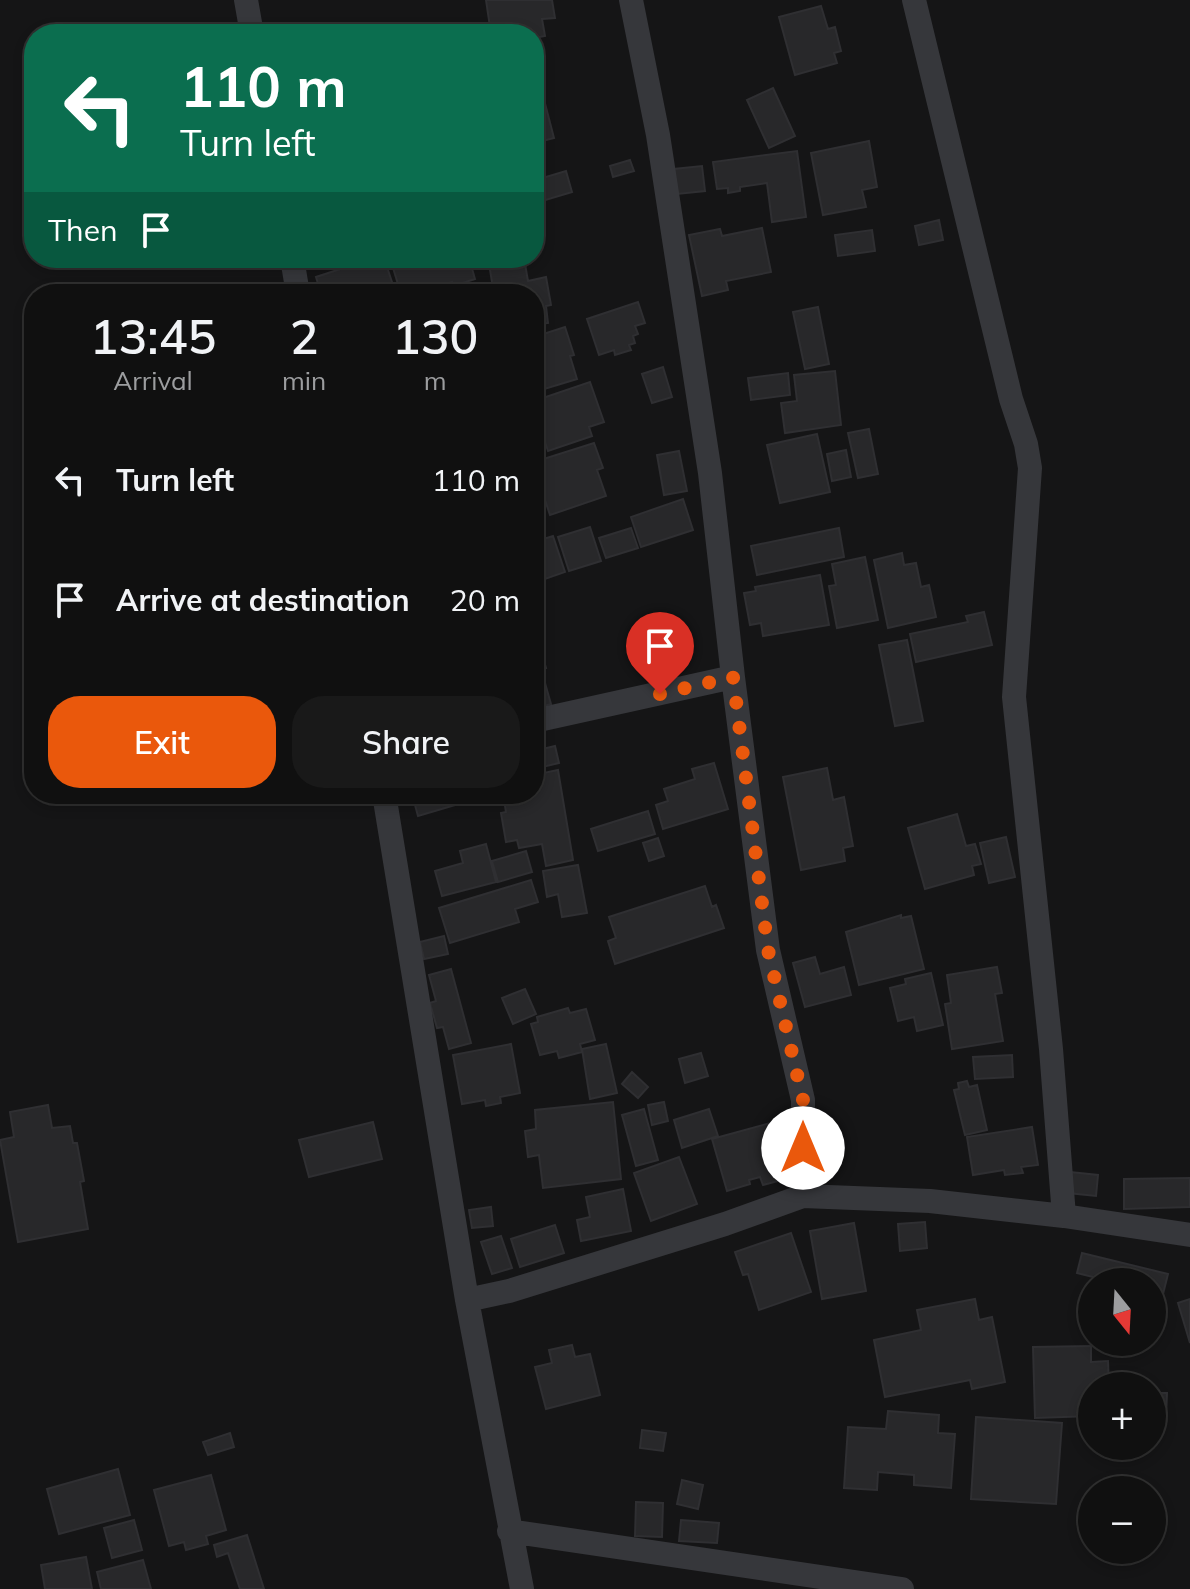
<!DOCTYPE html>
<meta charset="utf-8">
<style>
body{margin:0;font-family:Mulish,sans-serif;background:#191919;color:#f1f3f6;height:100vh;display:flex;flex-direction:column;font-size:30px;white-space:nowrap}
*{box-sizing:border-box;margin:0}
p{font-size:26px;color:#9c9d9f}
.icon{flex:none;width:44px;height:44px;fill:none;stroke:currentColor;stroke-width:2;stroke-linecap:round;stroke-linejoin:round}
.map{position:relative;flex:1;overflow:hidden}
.side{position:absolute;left:24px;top:284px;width:520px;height:520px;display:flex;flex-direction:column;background:#101010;border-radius:32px;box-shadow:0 4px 12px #0003,0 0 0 2px #303030}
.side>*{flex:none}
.banner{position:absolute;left:24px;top:24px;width:520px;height:244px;border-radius:32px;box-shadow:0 4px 12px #0003,0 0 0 2px #303030;background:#0b6e4f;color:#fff;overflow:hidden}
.needle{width:52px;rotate:162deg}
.buttons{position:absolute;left:1078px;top:1268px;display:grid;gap:16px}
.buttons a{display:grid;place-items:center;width:88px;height:88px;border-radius:50%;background:#101010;box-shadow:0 4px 12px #0003,0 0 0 2px #303030;font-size:40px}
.pin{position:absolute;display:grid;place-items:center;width:68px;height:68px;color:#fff;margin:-82px -34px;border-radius:50% 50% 50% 0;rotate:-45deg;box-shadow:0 0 8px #0007}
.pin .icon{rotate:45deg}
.me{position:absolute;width:88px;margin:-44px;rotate:0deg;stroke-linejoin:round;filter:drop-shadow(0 0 6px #0008)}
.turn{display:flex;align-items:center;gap:28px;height:168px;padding:0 24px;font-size:36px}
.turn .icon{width:104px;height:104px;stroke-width:2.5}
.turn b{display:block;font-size:56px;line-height:68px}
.then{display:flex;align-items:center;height:76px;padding:0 24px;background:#0003;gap:16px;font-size:30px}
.eta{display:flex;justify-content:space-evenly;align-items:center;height:136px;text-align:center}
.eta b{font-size:48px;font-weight:600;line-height:56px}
.button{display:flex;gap:16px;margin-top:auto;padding:16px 24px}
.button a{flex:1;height:92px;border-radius:32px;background:#ea580c;color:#fff;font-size:32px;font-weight:600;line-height:92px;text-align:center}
.button a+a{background:#191919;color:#f1f3f6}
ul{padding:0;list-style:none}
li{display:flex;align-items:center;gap:24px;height:120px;padding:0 24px}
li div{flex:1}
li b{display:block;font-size:30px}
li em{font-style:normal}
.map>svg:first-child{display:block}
.building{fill:#28282a;stroke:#2f2f32;stroke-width:2}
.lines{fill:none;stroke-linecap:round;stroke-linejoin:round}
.street{stroke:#36373b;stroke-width:24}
.route{stroke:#ea580c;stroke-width:14;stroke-dasharray:0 25.2}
</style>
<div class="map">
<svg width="1190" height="1589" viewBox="0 0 1190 1589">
<rect width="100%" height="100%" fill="#151516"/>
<path class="building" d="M486 0H552L555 18 542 19 545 36 534 38V34H491Z
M821 6 828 29 835 27 841 51 834 53 837 63 795 75 779 17Z
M469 24 471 34H422Z
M541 88 554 138 534 143V89Z
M773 88 795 136 769 148 747 100Z
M869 141 877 187 862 190 866 207 823 215 811 153Z
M797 151 806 217 772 222 767 183 740 187V191L728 193V188L717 189 713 162Z
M630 160 634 171 613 177 610 166Z
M702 166 705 191 677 194 674 169Z
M566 171 572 192 542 201 536 180Z
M939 220 943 240 919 245 915 226Z
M762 228 771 272 726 281 728 290 702 296 689 235 720 229 722 236Z
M872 230 875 251 838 256 835 235Z
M374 258H384L396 294H321L316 277Z
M390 258H469L475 279 453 286 452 282 423 290 422 294H401Z
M488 258H524L528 281 546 277 551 305 546 306 548 323 534 325V294H494Z
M638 302 645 323 635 326 638 334 633 336 635 343 629 345 631 350 615 355 614 350 599 355 587 319Z
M818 307 829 364 805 369 793 312Z
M565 327 574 355 570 356 577 379 541 390 540 384 534 386V337Z
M663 367 672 397 652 403 642 374Z
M835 371 841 425 785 433 781 403 797 401 794 375Z
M788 373 790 395 751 400 748 378Z
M590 382 604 422 589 427 592 436 548 451 545 442 534 446V401Z
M869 429 878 474 858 478 848 433Z
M817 434 830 492 780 503 767 445Z
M594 443 603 468 597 470 606 496 550 515 543 494 534 497V462Z
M846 450 851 477 832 481 827 454Z
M679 451 687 491 664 495 657 455Z
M683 499 693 530 641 547 631 517Z
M590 527 601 561 569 571 558 537Z
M631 528 638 548 606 558 599 538Z
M839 528 844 557 757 575 751 546Z
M553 536 565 572 542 580 534 556V542Z
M902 553 904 565 916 563 921 587 929 585 936 617 888 628 874 560Z
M865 557 878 620 837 628 829 586 836 585 832 564Z
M820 575 829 625 763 636 761 623 750 625 744 593 756 591 755 587Z
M984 612 992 645 916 662 910 634 968 622 966 616Z
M534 628 546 668 534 671Z
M907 640 923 721 895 726 879 645Z
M543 676 551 704 534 709V678Z
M555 746 559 763 534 769V751Z
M714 763 728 809 663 829 656 805 668 801 664 789 695 779 692 769Z
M827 768 833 800 844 797 853 846 843 848 845 861 801 870 783 777Z
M558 770 573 860 546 866 542 844 519 848 517 840 506 842 501 813 506 812 504 800 534 794V775Z
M412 794H470L472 800 418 816Z
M648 811 655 834 598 851 591 829Z
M957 814 966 846 975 844 981 864 972 866 974 875 925 889 908 828Z
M1006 837 1015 877 989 883 980 843Z
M658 838 664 856 649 861 643 843Z
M486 844 496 882 442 896 435 871 463 863 460 851Z
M526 851 532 872 498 882 492 861Z
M578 865 587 913 562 917 558 894 547 897 543 871Z
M531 880 538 902 515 909 519 922 450 943 439 908Z
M705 886 712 907 716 905 724 928 615 964 608 941 616 938 609 917Z
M901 915V918L911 916 924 969 859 985 846 932Z
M444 936 448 954 424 959 420 942Z
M815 957 820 974 844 967 851 995 805 1007 793 963Z
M997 967 1002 993 995 994 1003 1041 952 1049 945 1004 951 1003 947 975Z
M451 969 471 1043 449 1049 443 1027 437 1028 430 1003 436 1001 429 975Z
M931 973 943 1025 917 1031 914 1017 898 1021 890 988 906 984 905 979Z
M525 989 536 1014 513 1024 502 998Z
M568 1008 570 1013 586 1009 595 1040 580 1044 582 1052 559 1058 557 1051 540 1055 531 1024 538 1022 537 1017Z
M511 1044 520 1093 500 1097 501 1103 486 1106 485 1100 462 1104 453 1055Z
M606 1044 617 1093 590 1099 582 1049Z
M701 1053 708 1076 685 1083 679 1059Z
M1012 1055 1013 1077 975 1079 973 1057Z
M632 1072 648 1087 638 1098 622 1084Z
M967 1081 969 1087 977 1085 987 1130 965 1135 954 1090 959 1089 958 1083Z
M613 1102 621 1179 543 1188 539 1155 528 1157 525 1131 536 1129 535 1110Z
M664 1102 668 1121 652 1125 648 1105Z
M48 1105 52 1128 70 1126 73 1143H77L84 1181 80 1182 88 1229 18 1242 0 1140 14 1137 10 1112Z
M644 1109 658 1160 636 1166 622 1115Z
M709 1109 718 1136 682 1148 674 1120Z
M373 1122 382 1159 309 1177 299 1140Z
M774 1122 789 1178 763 1185 760 1177 749 1180 750 1184 727 1191 712 1139Z
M1032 1127 1038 1165 1021 1167 1023 1173 1005 1175 1004 1170 973 1175 967 1137Z
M679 1157 697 1204 651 1221 634 1173Z
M1070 1172 1098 1175 1096 1196 1068 1193Z
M1190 1178V1207L1124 1209V1179Z
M623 1189 631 1231 581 1241 577 1220 590 1217 586 1197Z
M491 1207 493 1226 472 1228 469 1210Z
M925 1222 927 1248 900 1251 898 1224Z
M854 1223 866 1291 822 1299 810 1231Z
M555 1225 564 1253 520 1267 511 1239Z
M791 1233 811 1292 759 1310 748 1274 743 1275 735 1252Z
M501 1236 512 1268 492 1274 481 1242Z
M1082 1253 1168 1274 1163 1294 1152 1292V1282L1091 1284 1093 1277 1077 1273Z
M975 1299 979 1320 992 1317 1005 1382 972 1389 970 1380 885 1397 874 1340 921 1330 917 1310Z
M1190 1299V1343L1178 1303Z
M572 1345 575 1357 590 1354 600 1395 546 1409 535 1367 552 1363 549 1350Z
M1091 1346V1362L1108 1361 1109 1386H1092V1416L1035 1418 1033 1347Z
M1152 1393H1167L1166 1418H1152Z
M888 1411 939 1415 938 1433 955 1434 951 1488 914 1485V1475L878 1472 877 1490 844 1488 848 1427 886 1429Z
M976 1417 1062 1423 1056 1504 971 1499Z
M642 1430 666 1433 663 1451 640 1448Z
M230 1433 234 1447 208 1455 203 1442Z
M118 1469 130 1515 59 1534 47 1489Z
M211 1475 226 1530 206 1536 208 1544 186 1550 184 1542 169 1546 154 1490Z
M682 1480 703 1485 698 1509 677 1504Z
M636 1502 663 1503 662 1537 635 1536Z
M134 1520 142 1550 112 1558 104 1528Z
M681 1520 719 1523 717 1543 679 1541Z
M247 1535 264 1589H240L228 1553 217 1557 214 1545Z
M86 1557 92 1589H45L41 1565Z
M143 1560 151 1589H101L97 1572Z"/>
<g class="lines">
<path class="street" d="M246 0 252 34
M631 0 658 135 710 473 733 677 768 950 803 1100V1196
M914 0 1011 399 1026 444 1030 468 1014 697 1051 1049 1064 1216
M292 258 298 294
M534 721 733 677
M384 794 467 1300 522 1589
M467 1300 509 1291 725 1224 803 1196 930 1201 1064 1216 1190 1235
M509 1531 902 1589"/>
</g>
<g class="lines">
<path class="route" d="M660 694 733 677 768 950 803 1100V1148"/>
</g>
</svg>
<div class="buttons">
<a><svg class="needle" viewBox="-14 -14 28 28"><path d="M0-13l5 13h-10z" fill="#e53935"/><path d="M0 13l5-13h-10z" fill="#9c9d9f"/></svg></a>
<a>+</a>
<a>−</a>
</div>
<div class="pin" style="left:660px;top:694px;background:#d93025"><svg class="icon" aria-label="arrive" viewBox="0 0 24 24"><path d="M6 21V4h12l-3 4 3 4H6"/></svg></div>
<svg class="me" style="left:803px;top:1148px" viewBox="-20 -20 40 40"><circle r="19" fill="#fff"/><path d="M0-13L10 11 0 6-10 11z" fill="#ea580c"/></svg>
<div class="banner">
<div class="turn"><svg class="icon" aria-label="left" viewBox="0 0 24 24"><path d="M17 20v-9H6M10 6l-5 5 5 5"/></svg><div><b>110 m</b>Turn left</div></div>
<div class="then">Then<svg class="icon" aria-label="arrive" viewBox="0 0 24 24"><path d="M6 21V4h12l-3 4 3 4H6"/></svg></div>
</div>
<section class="side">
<div class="eta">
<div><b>13:45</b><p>Arrival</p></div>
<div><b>2</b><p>min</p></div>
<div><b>130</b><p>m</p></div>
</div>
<ul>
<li><svg class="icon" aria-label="left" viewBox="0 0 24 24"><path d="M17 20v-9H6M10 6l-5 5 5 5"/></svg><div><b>Turn left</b></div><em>110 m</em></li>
<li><svg class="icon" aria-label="arrive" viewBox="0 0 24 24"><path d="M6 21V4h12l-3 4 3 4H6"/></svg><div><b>Arrive at destination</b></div><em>20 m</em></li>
</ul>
<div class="button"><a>Exit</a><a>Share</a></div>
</section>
</div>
